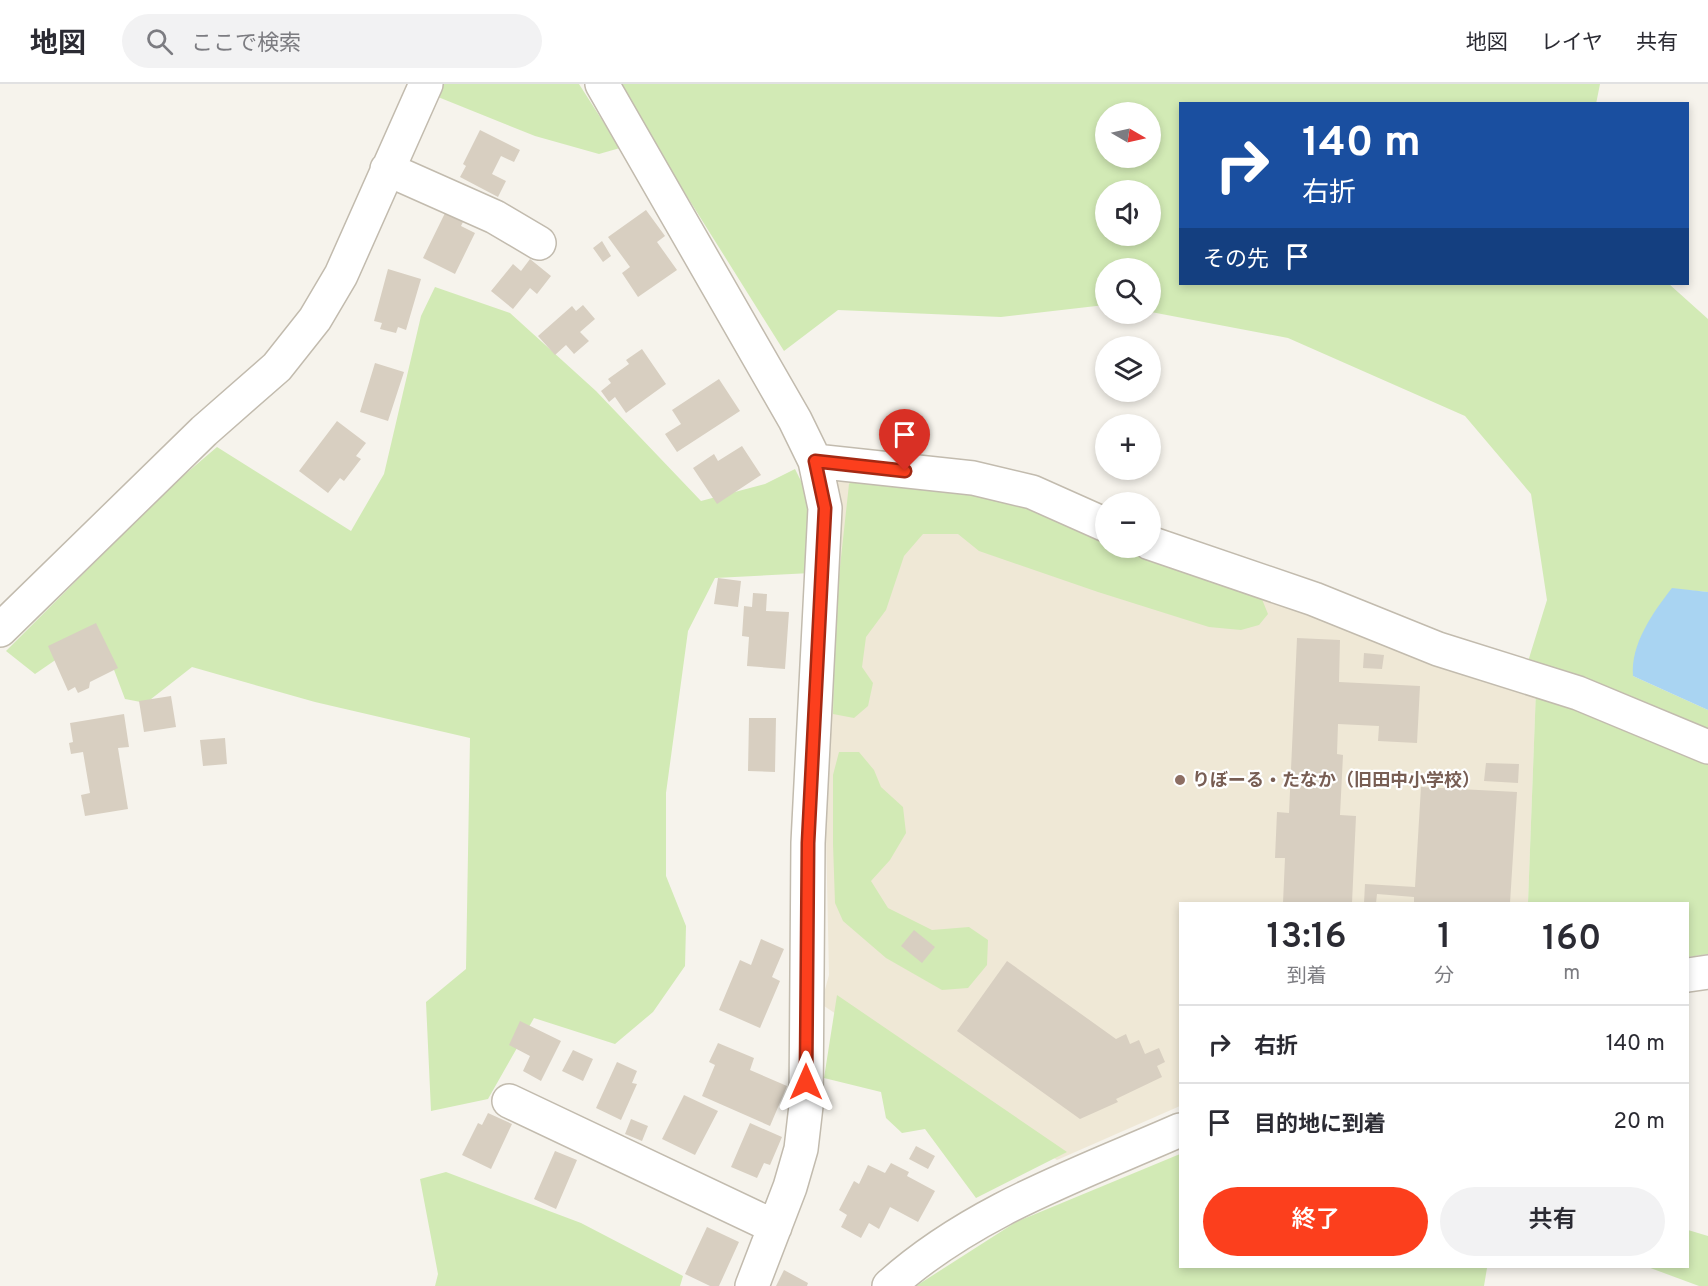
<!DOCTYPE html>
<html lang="ja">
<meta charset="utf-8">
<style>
body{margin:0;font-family:Overpass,"Noto Sans JP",sans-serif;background:#f2f2f3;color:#2b2b33;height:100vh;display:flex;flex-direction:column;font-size:22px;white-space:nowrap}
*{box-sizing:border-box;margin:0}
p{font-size:20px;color:#7c7c81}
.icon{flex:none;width:33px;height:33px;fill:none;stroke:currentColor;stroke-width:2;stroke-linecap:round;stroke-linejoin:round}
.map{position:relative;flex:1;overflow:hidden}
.drawer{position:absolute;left:1179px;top:818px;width:510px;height:366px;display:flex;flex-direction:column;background:#fff;border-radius:0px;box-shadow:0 3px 9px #0003}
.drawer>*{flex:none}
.banner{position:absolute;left:1179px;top:18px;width:510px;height:183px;border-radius:0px;box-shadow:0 3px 9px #0003;background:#1a4fa0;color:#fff;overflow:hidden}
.needle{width:39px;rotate:99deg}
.buttons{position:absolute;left:1095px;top:18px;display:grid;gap:12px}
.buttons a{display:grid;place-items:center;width:66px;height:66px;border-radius:50%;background:#fff;box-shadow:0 3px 9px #0003;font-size:30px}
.pin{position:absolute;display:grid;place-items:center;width:51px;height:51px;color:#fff;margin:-62px -26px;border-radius:50% 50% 50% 0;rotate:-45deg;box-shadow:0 0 6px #0007}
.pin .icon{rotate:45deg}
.me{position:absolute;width:66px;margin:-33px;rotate:0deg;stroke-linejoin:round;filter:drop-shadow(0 0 4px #0008)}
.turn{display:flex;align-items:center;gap:21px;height:126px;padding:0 24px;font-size:27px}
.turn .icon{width:78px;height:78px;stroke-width:2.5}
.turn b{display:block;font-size:42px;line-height:51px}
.then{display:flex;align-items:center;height:57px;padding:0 24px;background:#0003;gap:12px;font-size:22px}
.eta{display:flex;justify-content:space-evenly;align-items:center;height:102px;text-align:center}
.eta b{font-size:36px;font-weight:600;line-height:42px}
.button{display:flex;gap:12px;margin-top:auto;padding:12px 24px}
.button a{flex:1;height:69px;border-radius:36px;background:#fc3f1d;color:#fff;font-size:24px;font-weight:600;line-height:69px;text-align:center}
.button a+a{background:#f2f2f3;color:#2b2b33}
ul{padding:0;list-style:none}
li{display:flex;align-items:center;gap:18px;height:78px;padding:0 24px;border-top:2px solid #e1e1e2}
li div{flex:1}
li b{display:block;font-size:22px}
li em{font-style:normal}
header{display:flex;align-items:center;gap:36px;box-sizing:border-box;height:84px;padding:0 30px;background:#fff;border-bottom:2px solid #e1e1e2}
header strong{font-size:28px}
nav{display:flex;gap:33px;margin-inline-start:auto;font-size:21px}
.search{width:420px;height:54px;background:#f2f2f3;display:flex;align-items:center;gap:15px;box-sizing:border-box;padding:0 21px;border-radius:33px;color:#7c7c81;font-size:22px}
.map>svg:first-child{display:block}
.education{fill:#efe8d6}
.green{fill:#d2eab5;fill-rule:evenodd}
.water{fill:#a9d4f2}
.building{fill:#d8cfc1}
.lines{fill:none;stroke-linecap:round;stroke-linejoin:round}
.minor-casing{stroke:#c2bbae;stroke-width:36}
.minor{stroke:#fff;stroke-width:33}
.route-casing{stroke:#a42913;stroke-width:15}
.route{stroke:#fc3f1d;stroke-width:10}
.education-dot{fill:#8d6e63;stroke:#fff;stroke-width:2}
.labels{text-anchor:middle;stroke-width:4.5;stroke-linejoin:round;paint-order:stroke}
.education-label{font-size:18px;font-weight:bold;fill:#785e54;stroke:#fff;text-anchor:start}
</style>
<header>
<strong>地図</strong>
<div class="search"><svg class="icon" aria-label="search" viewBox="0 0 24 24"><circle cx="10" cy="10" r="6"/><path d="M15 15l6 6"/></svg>ここで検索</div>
<nav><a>地図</a><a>レイヤ</a><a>共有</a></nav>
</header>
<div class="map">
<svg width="1708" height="1202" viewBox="0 0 1708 1202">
<rect width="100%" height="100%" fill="#f6f3ec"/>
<path class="education" d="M835 389 1106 464H1150L1536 605 1528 819H1180V1022L1057 1076 821 920 829 891 826 751 833 534 843 425Z"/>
<path class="green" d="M444 0H579L620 64 599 70 535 52 438 13Z
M622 0H1600L1596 20H1180V200H1669L1708 235V508L1672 505 1633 592 1708 626V656L1526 584 1547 516 1531 410 1465 332 1288 254 1151 228 1150 184H1106L1105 221 1001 233 838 226 784 267 656 63ZM1106 28H1150V74H1106ZM1106 106H1150V152H1106Z
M435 203 510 229 596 307 701 417 765 400 795 385 812 419 811 489 715 494 688 547 666 709V792L686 842 685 882 653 928 615 960 534 934 488 1015 431 1027 426 918 466 885 470 654 315 618 192 583 146 619 125 615 99 546 35 590 6 567 169 404 217 363 351 447 384 390 421 232Z
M857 391 1010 413 1105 450 1106 464H1139L1259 508 1268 530 1259 541 1241 546 1209 543 1098 508 979 467 958 450H923L904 472 886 526 866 553 862 583 873 599 868 622 854 634 833 630 835 529 849 400Z
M1536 605 1708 673V870L1688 873V819H1528Z
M839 668H859L874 686 881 703 903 723 906 749 890 776 871 797 888 824 932 846 969 843 988 856 987 881 968 904 942 906 886 874 843 837 835 819 833 760V691Z
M837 911 1067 1068 976 1114 925 1045 902 1049 886 1034 881 1008 824 994Z
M1180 1070V1182H1540L1487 1184 1484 1202H916L1016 1138Z
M446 1088 581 1139 683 1192 680 1202H435L438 1190 420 1095Z
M1688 1146 1708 1152V1202H1699L1645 1182H1688Z"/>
<path class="water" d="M1672 504 1708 508V626L1633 592C1630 561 1653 528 1672 504Z"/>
<path class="building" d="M480 46 520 66 514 78 501 72 492 90 506 97 498 113 460 93 466 82 463 80Z
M646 126 665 152 657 158 677 186 638 213 622 189 630 183 608 153Z
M445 129 463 138 461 142 475 149 455 190 423 174Z
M602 157 611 172 603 178 593 164Z
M530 175 551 192 537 210 530 204 513 225 491 207 513 180 521 187Z
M388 185 421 195 406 246 398 243 396 249 380 245 382 239 374 237Z
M583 221 595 235 580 248 589 257 574 270 566 261 555 271 538 252 572 222 576 227Z
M642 265 666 300 626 329 615 313 609 318 601 307 611 299 608 295 629 280 626 276Z
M375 279 404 288 388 337 360 328Z
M719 295 740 327 677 368 665 350 681 340 672 326Z
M337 337 366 359 356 372 361 375 344 397 340 394 328 409 299 387Z
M742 362 761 391 717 420 693 384 714 370 718 377Z
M718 494 741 497 738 523 714 520Z
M753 509 767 510 766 527 789 528 785 585 747 582 749 553 742 552 744 522 752 523Z
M96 539 118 584 90 598 89 604 78 609 75 603 68 607 48 562Z
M1297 554 1340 556 1339 598 1420 602 1417 659 1378 657 1379 642 1338 640 1337 670 1343 671 1340 731 1356 732 1352 819H1283L1285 774H1275L1277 728 1289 729Z
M1364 569 1384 571 1382 585 1363 584Z
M171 612 176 643 144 648 139 617Z
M124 630 129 663 118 664 128 725 85 732 81 711 90 709 83 668 71 670 69 659 73 658 70 639Z
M749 634H776L775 688 748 687Z
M225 654 227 680 203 682 200 656Z
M1486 679 1519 680 1518 699 1484 697Z
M1421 703 1517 708 1510 819H1414V813L1377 810 1376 819H1364L1365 800 1415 803Z
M914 846 935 863 922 879 901 862Z
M761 855 784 865 772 893 780 897 760 944 719 926 740 876 751 881Z
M1007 877 1116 955 1126 950 1130 960 1139 956 1145 970 1159 964 1165 978 1157 982 1162 993 1116 1015 1118 1018 1080 1035 957 947Z
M520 937 561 957 541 997 523 987 530 972 509 961Z
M718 959 754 974 750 986 787 1002 770 1042 702 1012 715 981 709 978Z
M573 966 593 975 583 997 562 987Z
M617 978 637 987 632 999 637 1000 621 1036 596 1024Z
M684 1011 718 1027 695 1071 662 1055Z
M488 1029 512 1040 491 1085 462 1071 478 1039 482 1041Z
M631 1035 648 1042 642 1057 625 1050Z
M750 1039 782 1053 770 1081 764 1079 757 1094 731 1083Z
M916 1062 935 1072 928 1085 909 1075Z
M555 1067 577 1076 556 1125 534 1115Z
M891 1079 909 1088 907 1092 935 1107 918 1138 890 1123 879 1145 869 1139 861 1154 841 1143 847 1131 839 1126 854 1097 859 1100 868 1081 885 1089Z
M707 1143 739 1158 719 1202H710L685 1190Z
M784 1186 808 1199 807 1202H776Z"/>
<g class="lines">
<g class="minor-casing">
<path id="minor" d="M602 0 795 336 815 377 825 424 808 759 806 1022 801 1065 790 1103 752 1202
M387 85 495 133 539 159
M815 377 973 394 1032 408 1106 441
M1150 459 1314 515 1438 565 1578 609 1708 663
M0 546 204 347 277 283 315 235 341 191 426 0
M1688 891 1708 888
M509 1017 775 1143
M889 1202C972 1127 1080 1090 1180 1046"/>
</g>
<use href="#minor" class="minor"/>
</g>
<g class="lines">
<g class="route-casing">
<path id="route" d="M806 998 808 759 825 424 815 377 905 387"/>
</g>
<use href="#route" class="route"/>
</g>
<circle class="education-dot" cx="1180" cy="696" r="6"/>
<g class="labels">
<g class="education-label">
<text x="1192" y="702">りぼーる・たなか（旧田中小学校）</text>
</g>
</g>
</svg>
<div class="buttons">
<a><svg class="needle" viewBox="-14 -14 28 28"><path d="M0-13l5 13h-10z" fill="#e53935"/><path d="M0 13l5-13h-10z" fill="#7c7c81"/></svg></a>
<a><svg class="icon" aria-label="sound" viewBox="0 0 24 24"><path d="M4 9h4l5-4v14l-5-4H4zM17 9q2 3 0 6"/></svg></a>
<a><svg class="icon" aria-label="search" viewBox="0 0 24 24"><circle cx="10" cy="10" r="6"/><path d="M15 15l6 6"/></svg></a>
<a><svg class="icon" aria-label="layers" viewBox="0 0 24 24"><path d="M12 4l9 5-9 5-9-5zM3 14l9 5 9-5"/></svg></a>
<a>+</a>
<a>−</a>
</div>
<div class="pin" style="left:905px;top:387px;background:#d93025"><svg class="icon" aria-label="arrive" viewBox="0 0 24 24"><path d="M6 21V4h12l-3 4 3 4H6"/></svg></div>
<svg class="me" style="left:806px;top:998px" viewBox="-20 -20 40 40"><path d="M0-17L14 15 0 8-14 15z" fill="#fc3f1d" stroke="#fff" stroke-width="4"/></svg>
<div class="banner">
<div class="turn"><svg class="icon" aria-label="right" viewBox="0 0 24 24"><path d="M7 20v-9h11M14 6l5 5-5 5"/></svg><div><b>140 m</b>右折</div></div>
<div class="then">その先<svg class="icon" aria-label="arrive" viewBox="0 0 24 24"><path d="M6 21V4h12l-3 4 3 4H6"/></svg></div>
</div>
<section class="drawer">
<div class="eta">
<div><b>13:16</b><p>到着</p></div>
<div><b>1</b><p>分</p></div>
<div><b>160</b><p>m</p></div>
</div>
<ul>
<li><svg class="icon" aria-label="right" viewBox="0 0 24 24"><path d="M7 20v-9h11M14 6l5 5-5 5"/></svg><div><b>右折</b></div><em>140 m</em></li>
<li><svg class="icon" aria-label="arrive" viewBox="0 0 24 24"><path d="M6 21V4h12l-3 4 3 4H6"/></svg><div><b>目的地に到着</b></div><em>20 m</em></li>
</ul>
<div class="button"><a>終了</a><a>共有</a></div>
</section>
</div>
